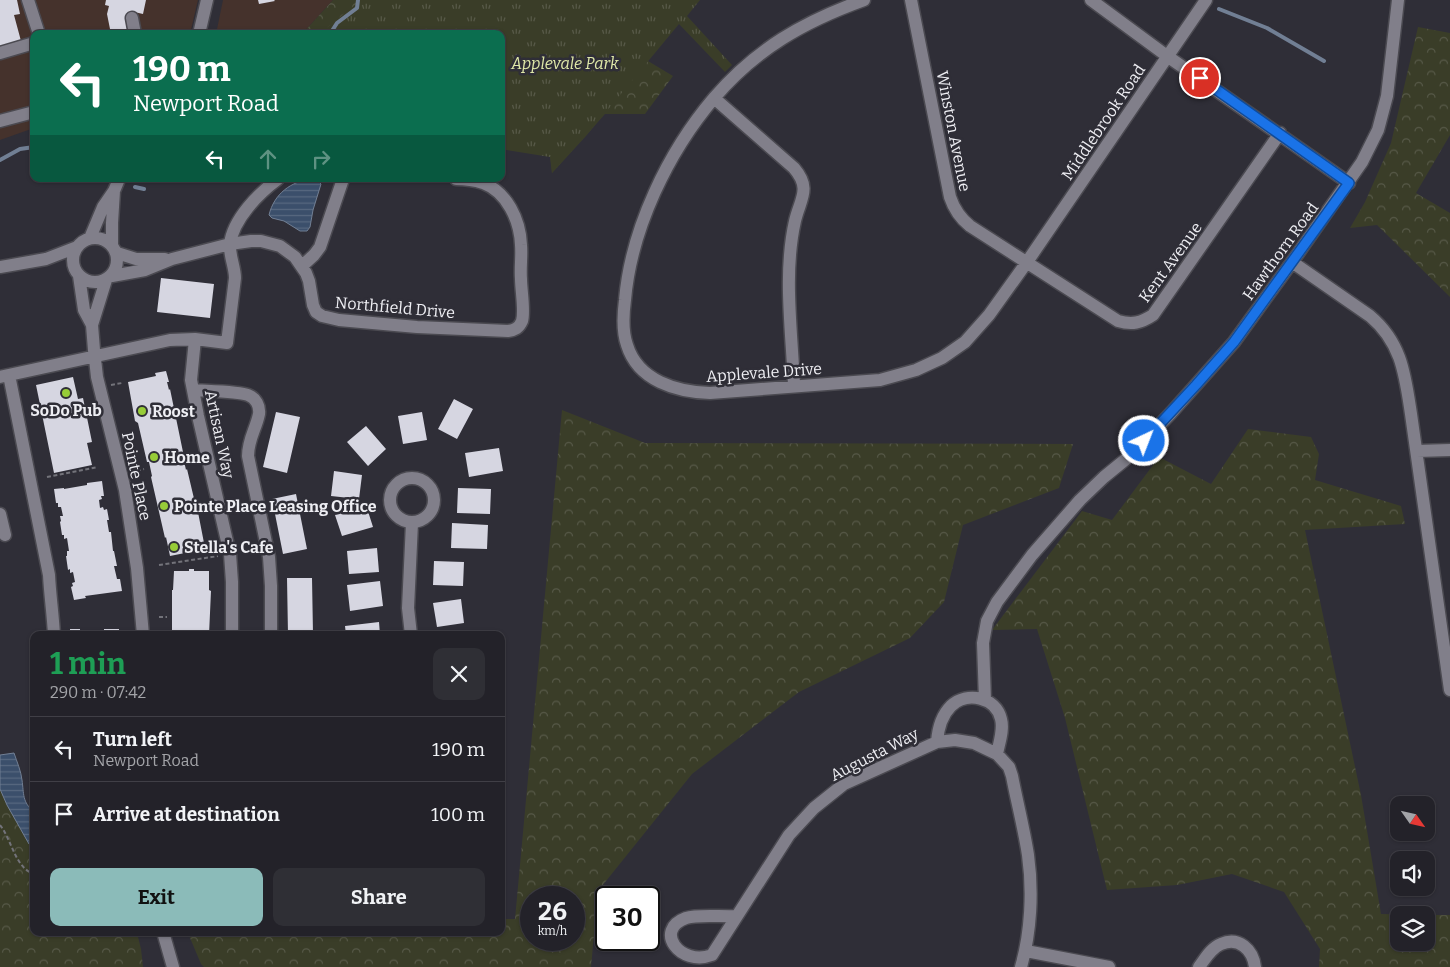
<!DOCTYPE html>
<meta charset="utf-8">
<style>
body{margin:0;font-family:Bitter,serif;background:#2f2f35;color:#f1f3f6;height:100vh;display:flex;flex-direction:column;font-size:19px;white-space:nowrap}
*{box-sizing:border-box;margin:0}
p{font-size:16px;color:#a3a4a8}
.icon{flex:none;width:28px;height:28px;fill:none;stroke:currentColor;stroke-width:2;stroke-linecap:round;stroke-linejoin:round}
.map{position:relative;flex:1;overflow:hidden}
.side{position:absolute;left:30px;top:631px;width:475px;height:305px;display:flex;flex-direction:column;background:#232229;border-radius:10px;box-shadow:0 1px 4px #0004,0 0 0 1px #403f46}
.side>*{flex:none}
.guide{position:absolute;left:30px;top:30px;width:475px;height:152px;border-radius:10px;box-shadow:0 1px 4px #0004,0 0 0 1px #403f46;background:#0b6e4f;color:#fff;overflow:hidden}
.needle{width:32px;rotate:124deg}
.fabs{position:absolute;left:1390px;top:796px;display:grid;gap:10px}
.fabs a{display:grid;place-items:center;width:45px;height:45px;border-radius:10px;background:#232229;box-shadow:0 1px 4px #0004,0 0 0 1px #403f46;font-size:25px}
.speed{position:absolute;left:520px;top:886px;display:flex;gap:10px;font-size:25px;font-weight:700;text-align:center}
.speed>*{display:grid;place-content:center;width:65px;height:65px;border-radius:50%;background:#232229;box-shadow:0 1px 4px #0004,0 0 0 1px #403f46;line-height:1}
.speed small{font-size:12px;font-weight:400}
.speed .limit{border:2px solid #111;border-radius:8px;background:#fff;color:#111}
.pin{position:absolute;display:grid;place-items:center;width:42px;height:42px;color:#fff;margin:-21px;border:2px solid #fff;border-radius:50%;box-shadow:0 1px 5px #0007}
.me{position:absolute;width:55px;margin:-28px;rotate:43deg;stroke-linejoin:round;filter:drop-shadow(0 0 4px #0008)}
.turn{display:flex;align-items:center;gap:18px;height:105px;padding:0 20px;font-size:22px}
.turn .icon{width:65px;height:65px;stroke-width:2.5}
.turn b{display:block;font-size:35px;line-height:42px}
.lanes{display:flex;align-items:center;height:48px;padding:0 20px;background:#0003;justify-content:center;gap:25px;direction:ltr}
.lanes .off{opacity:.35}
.round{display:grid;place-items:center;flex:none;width:52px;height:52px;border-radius:10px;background:#2f2f35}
.headline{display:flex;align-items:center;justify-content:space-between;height:85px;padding:0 20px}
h1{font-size:30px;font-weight:700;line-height:38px;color:#1e9e55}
.primary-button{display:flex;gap:10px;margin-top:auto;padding:10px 20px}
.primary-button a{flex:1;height:58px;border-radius:10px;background:#8bbbb9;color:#111;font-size:20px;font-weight:700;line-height:58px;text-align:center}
.primary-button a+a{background:#2f2f35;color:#f1f3f6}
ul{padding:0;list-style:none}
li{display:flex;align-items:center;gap:15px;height:65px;padding:0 20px;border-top:1px solid #403f46}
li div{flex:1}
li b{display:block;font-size:19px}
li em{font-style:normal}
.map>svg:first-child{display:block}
.commercial{fill:#45322c}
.forest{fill:url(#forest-crowns);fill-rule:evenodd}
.park{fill:url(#park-tufts)}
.water{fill:url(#water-rules);stroke:#717f94}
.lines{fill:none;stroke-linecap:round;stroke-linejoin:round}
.stream{stroke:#717f94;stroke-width:4}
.building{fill:#d6d6e1}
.minor-casing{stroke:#4b4a51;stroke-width:15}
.path{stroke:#73737a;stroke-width:2;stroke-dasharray:4 2.5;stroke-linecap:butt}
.minor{stroke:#817f8a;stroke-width:12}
.route-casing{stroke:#114b97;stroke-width:12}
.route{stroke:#1a73e8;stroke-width:9}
.poi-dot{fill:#97cc38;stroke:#2f2e37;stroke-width:2}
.labels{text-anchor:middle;stroke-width:5;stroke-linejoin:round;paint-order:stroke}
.park-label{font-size:16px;font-style:italic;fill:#dfe8a8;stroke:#2f2e37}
.street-label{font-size:16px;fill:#eeeef3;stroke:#2f2e37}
.poi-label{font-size:16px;font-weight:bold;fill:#eeeef3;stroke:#2f2e37;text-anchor:start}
</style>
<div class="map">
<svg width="1450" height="967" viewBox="0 0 1450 967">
<defs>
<pattern id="forest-crowns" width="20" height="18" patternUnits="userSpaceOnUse" patternTransform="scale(1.25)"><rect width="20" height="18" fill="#3a3d28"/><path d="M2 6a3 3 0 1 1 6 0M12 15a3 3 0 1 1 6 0" fill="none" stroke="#575948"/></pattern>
<pattern id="park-tufts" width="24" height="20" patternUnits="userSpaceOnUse" patternTransform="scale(1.25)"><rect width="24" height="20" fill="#3a3d28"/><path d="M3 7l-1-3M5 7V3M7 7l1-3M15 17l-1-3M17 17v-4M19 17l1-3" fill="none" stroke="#575948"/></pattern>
<pattern id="water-rules" width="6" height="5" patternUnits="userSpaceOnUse" patternTransform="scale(1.25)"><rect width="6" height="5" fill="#3b4f6b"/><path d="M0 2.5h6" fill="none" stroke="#586981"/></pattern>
</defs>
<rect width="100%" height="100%" fill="#2f2e37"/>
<path class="commercial" d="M0 0H198L190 34H34V128L0 140Z
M223 0H333L302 34H216Z"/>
<path class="forest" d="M333 0H596L577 88 648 61 673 76 645 114H605L552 173 540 54 519 15 388 34H302Z
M1418 27 1450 33V135L1416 193 1450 213V297L1377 225 1350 228 1365 202 1391 143Z
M562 410 645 443 1073 444 1059 488 963 525 944 602 910 638 799 692 692 774 598 891 591 967H204L201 964 188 933 501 932V919H515ZM531 898H574V940H531Z
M1248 429 1311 437 1319 454 1315 480 1401 506 1405 524 1305 530 1361 795 1381 914 1424 915H1399V942H1426V915H1450V967H1319L1320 949 1284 892 1232 874 1177 885 1107 890 1065 718 1037 629 992 630 1082 511 1112 520 1159 457 1211 484Z
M0 789 7 805 29 843 34 845V932L137 933 141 949 143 967H0Z"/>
<path class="park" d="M361 0H700L687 16 732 65 725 72 679 24 586 136 552 173 550 157 501 149V34H319Z"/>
<path class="water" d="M312 179 318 181 321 184 313 210 310 227 307 231H300L284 221 272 218 269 215C274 194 291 181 312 179Z
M14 753C17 762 21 771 22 780 24 794 22 802 34 812V845L29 844 7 805 0 789V755Z"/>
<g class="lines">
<path class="stream" d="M1219 9 1267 28 1324 61
M330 34 337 23 357 8 358 0
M0 160 20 149 34 147
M135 187 144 189"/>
</g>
<path class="building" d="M0 0H17L20 14 14 15 21 41 0 46Z
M106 0H146L143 14 130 11 129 15H127L130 34H111L107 14 109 6 105 5Z
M258 0H274L275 1 259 4Z
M161 278 214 284 210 318 157 312Z
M166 371 169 382H167L169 390 170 389 183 452H182L186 470 187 469 196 507H197L205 548 190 552 191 553 186 554 185 553 170 556 166 537 165 538 151 477 152 476 149 462H147L138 423 135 421 128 382 156 376 155 373Z
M73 377 78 399 83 398 92 442 87 443 92 465 54 473 36 385Z
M454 399 473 409 457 439 438 429Z
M276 412 300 417 287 473 263 467Z
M422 412 427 440 403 444 398 416Z
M366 426 386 449 368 466 347 442Z
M499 448 503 471 469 477 465 453Z
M334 471 362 475 359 499 331 496Z
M102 481 104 496H101L102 499 99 500 100 508 103 507 104 510 107 509 109 520H107L109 532H111L113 551H114L117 566H114L117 579H120L122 591 85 596 86 598 74 600 71 587 73 586 72 583 75 582 73 572 70 573V569L68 570 66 556H67V551H69L67 538 64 539V535H62L60 522 61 521 60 516H63L61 507H58V503H56L54 489 64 488V489L87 485V483Z
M458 488 491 489 490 514 457 513Z
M296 494 307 549 283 554 272 499Z
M366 505 373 527 342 536 335 515Z
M452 523 488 525 487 549 451 548Z
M377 548 379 572 349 574 347 551Z
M434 561 464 562 463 586 433 585Z
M189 569H194V571H209V590L211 591 209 635H172V590H173L174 571H189Z
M287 578H312L313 634 288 635Z
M380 581 383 606 350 611 347 585Z
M461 599 464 623 437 627 433 603Z
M379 622 380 635H346L345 626Z
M70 629H80V631H104V629H119V635H70Z"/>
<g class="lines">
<g class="minor-casing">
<path id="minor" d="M28 0 39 34
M864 0C803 22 756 49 714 98 668 152 631 229 625 300 623 315 622 331 627 345 638 381 677 392 710 393L880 380 916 370 942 358 965 342 989 315 1027 262 1206 0
M911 0 950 197C954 209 960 218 970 226L1118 321C1132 325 1141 323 1153 315L1280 133
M1091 0 1167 56 1349 183
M132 18 135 34
M199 34 207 0
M0 53 34 43
M714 98 794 168C812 189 800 199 795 221 783 274 792 332 794 386
M0 121 34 112
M73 260a22 22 0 1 1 44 0a22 22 0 1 1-44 0Z
M90 238 103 207 114 191 119 179
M112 245V223L114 191
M117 253 136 259H165
M1292 262 1370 316C1402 343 1405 375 1411 414L1450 690
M302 266 314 255 320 247 343 179
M0 267 46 259 77 247
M79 276 84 310 92 325
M112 276 145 270 172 259 230 244 251 241H261L280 246 295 257 306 273 309 281 313 305 316 312 322 316 339 320 417 327 508 331C515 330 519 328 522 321 525 311 521 290 521 279 520 268 522 256 521 245 520 220 507 192 483 183 474 180 465 179 456 179
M106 280 92 325 94 350 97 377 125 490 137 568 143 635
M195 339 191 380 198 416 230 554 232 582V635
M9 375 49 575C50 595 53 615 54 635
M0 377 170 340 195 339 227 343 235 278C235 267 229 255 230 244 233 219 259 193 278 179
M193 390C205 391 238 391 248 395 256 398 260 406 259 414 256 429 248 439 248 456L269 557 271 586V635
M1417 451 1450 450
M390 500a22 22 0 1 1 44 0a22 22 0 1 1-44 0Z
M0 514 5 535
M411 635 408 608 412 523
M985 700 983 643 987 621 997 602 1032 555 1080 500 1104 477 1131 455 1171 413 1234 342 1292 262 1362 162 1378 130 1387 96 1398 0
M937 742C938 728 941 716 951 706 967 691 996 697 1001 719 1004 730 999 743 997 754
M737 916C723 917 698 914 686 918 653 930 680 967 712 955L789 835 814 808 844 784 937 742 955 740 974 743 997 754 1009 767 1012 776C1017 802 1024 829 1028 855 1033 891 1031 932 1021 967
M163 932 173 967
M1026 951 1109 967
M1199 967C1205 959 1211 948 1221 944 1239 936 1253 950 1255 967"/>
</g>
<path class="path" d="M111 385 122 383
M137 471 144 469
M47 477 98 467
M248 551 255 550
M159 565 218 556
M159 617H167
M0 825C12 840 15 868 34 874"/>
<use href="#minor" class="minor"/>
</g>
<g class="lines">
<g class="route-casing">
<path id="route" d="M1144 441 1196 385 1234 342 1349 183 1200 78"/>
</g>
<use href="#route" class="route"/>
</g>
<g class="poi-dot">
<circle cx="66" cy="393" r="5"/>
<circle cx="142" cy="411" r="5"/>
<circle cx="154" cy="457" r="5"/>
<circle cx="164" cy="506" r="5"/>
<circle cx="174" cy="547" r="5"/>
</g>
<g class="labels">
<g class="park-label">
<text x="565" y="69">Applevale Park</text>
</g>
<g class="street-label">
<text transform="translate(1103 122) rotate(-56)" y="6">Middlebrook Road</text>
<text transform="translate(954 131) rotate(79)" y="6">Winston Avenue</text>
<text transform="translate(1280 251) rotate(-54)" y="6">Hawthorn Road</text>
<text transform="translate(1170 262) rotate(-54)" y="6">Kent Avenue</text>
<text transform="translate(395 307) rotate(5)" y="6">Northfield Drive</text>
<text transform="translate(764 372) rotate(-4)" y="6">Applevale Drive</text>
<text transform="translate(220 434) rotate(78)" y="6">Artisan Way</text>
<text transform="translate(137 476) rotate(78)" y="6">Pointe Place</text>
<text transform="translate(874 754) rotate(-27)" y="6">Augusta Way</text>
</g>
<g class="poi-label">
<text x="66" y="416" text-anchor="middle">SoDo Pub</text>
<text x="152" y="417">Roost</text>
<text x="164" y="463">Home</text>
<text x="174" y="512">Pointe Place Leasing Office</text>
<text x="184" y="553">Stella's Cafe</text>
</g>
</g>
</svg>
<div class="fabs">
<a><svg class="needle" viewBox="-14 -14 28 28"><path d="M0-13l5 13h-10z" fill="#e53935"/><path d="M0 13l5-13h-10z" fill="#a3a4a8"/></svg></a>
<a><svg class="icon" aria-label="sound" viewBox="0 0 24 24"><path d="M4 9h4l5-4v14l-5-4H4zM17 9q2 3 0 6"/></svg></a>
<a><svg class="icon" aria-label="layers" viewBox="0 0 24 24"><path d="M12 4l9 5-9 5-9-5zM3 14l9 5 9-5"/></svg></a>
</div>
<div class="speed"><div>26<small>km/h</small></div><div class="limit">30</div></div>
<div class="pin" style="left:1200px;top:78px;background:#d93025"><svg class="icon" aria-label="arrive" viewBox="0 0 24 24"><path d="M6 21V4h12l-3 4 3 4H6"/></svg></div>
<svg class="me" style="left:1144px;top:441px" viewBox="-20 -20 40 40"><circle r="17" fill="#1a73e8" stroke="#fff" stroke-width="3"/><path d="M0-11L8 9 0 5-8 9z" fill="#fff"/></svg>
<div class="guide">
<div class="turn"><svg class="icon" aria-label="left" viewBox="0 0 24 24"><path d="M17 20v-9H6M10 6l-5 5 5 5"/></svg><div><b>190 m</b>Newport Road</div></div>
<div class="lanes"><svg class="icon" aria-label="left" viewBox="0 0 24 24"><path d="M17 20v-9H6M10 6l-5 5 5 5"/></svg><svg class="icon off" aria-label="ahead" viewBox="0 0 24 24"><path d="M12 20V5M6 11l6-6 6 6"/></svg><svg class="icon off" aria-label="right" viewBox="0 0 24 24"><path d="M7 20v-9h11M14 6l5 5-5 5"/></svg></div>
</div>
<section class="side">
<div class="headline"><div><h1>1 min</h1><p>290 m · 07:42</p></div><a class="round"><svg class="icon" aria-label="close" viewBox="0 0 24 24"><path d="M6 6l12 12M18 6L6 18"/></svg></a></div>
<ul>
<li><svg class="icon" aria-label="left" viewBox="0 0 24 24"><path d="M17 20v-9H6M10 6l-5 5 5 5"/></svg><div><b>Turn left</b><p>Newport Road</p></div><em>190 m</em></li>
<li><svg class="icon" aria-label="arrive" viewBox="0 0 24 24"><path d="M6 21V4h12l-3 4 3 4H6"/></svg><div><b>Arrive at destination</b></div><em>100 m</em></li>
</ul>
<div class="primary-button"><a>Exit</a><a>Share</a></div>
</section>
</div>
